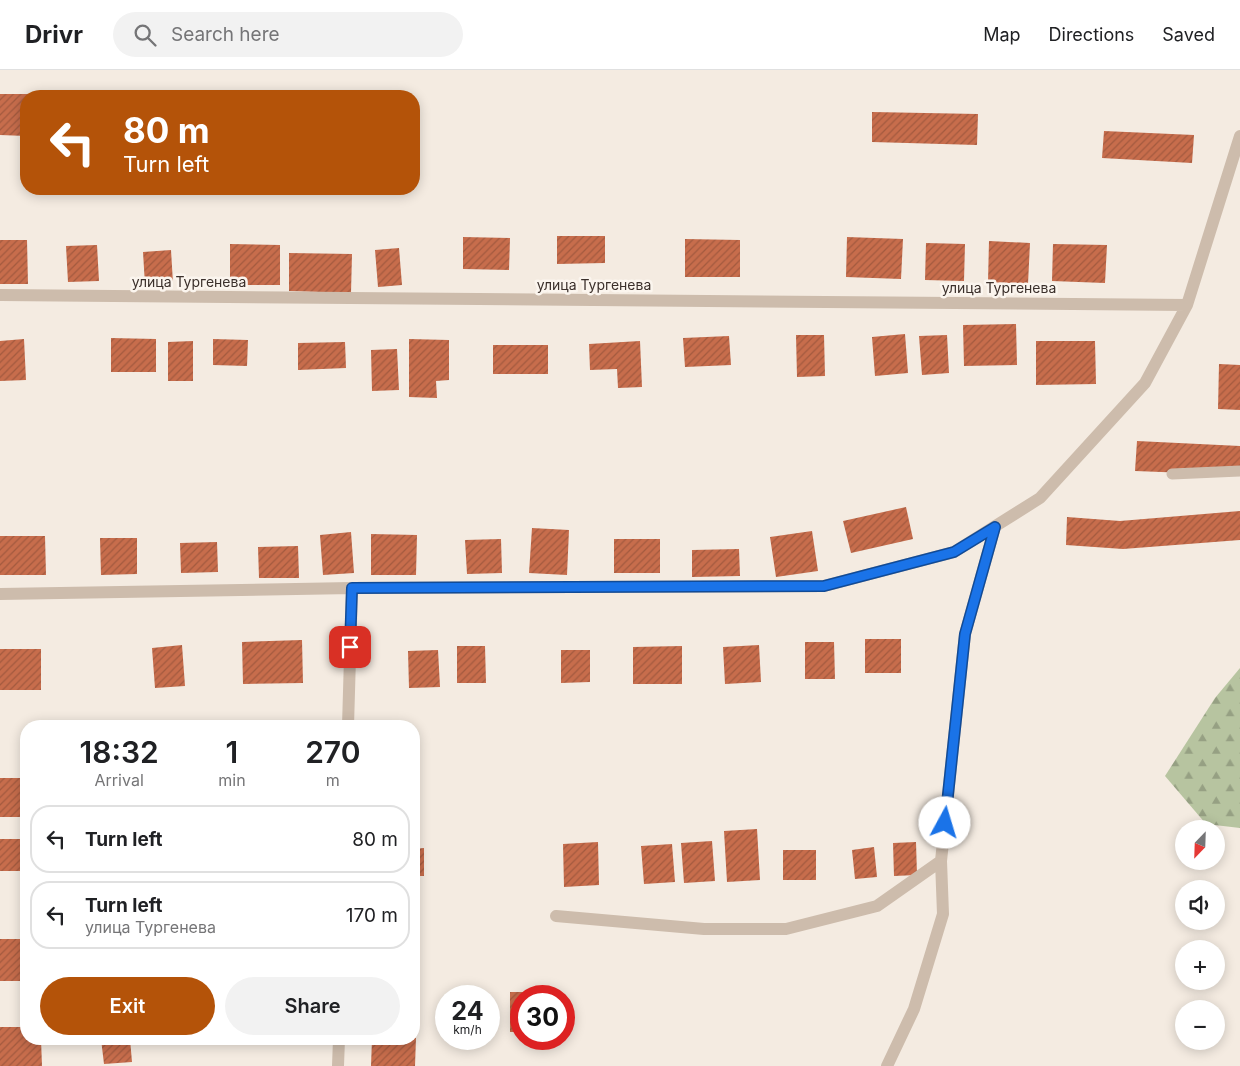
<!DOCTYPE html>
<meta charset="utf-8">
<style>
body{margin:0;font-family:Inter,sans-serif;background:#f2f2f2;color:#202124;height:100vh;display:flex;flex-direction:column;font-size:19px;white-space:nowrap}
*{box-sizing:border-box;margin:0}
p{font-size:16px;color:#757577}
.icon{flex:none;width:28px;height:28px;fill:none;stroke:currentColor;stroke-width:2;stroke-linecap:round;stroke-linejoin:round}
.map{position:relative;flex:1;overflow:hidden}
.drawer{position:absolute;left:20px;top:650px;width:400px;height:325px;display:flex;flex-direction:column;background:#fff;border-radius:20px;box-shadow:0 2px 12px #0003}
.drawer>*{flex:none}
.hud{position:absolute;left:20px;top:20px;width:400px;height:105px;border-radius:20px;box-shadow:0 2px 12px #0003;background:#b45309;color:#fff;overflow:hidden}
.needle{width:32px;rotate:203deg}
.buttons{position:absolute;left:1175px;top:750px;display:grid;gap:10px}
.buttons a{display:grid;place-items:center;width:50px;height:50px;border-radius:50%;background:#fff;box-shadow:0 2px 12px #0003;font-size:25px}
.speed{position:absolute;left:435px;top:915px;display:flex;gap:10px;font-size:25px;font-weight:700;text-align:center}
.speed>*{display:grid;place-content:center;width:65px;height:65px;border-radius:50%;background:#fff;box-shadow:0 2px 12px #0003;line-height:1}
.speed small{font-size:12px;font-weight:400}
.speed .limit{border:8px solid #d22;background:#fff;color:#111}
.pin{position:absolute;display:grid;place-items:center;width:42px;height:42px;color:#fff;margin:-21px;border-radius:10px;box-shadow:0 2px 8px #0006}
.me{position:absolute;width:55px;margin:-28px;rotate:6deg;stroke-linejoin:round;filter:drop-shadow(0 0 4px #0008)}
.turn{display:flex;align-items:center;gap:18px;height:105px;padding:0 20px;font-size:22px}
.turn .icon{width:65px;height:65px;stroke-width:2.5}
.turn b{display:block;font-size:35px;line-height:42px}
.eta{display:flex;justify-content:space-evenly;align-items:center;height:85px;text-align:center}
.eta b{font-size:30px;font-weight:600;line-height:35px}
.button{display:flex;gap:10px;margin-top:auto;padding:10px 20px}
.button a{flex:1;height:58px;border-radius:30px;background:#b45309;color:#fff;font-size:20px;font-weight:600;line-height:58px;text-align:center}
.button a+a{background:#f2f2f2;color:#202124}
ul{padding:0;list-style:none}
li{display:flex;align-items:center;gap:15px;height:68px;margin:0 10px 8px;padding:0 10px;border:2px solid #e0e0e0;border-radius:20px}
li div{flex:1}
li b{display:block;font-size:19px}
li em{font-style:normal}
header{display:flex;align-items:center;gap:30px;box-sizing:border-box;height:70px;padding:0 25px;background:#fff;border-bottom:1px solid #e0e0e0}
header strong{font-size:24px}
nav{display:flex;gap:28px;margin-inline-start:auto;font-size:18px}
.search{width:350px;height:45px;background:#f2f2f2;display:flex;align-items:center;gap:12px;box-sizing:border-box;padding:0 18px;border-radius:28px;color:#757577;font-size:19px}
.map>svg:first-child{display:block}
.forest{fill:url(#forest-firs)}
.building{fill:url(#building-hatch)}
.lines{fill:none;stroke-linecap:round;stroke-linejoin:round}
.lane{stroke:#cdbcac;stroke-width:11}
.street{stroke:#cdbcac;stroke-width:12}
.route-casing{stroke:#114b97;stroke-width:12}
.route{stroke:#1a73e8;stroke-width:9}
.labels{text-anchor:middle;stroke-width:5;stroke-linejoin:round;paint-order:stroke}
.street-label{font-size:14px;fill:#3b302b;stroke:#fbf5ee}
</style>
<header>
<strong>Drivr</strong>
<div class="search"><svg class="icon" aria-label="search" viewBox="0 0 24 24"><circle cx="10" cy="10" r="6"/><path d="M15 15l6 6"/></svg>Search here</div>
<nav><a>Map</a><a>Directions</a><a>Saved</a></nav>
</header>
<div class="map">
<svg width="1240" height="996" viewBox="0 0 1240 996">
<defs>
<pattern id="forest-firs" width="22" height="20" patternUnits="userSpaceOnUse" patternTransform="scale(1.25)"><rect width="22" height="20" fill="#b7c4a0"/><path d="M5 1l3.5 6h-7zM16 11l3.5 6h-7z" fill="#96a083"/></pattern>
<pattern id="building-hatch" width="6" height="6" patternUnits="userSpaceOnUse" patternTransform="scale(1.25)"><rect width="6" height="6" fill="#c76d4c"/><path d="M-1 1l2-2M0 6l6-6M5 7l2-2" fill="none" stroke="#a35a3f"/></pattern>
</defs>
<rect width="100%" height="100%" fill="#f4ebe1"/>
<path class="forest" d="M1240 598V758L1206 754 1165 706 1215 628Z"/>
<path class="building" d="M0 24H34V26H26V66L0 65Z
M872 42 978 44 977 75 872 72Z
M1104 61 1194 65 1192 93 1102 88Z
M557 166H605V193L557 194Z
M463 167 510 168 509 200 463 199Z
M847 167 903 169 901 209 846 207Z
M685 169 740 170V207H685Z
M0 170H27L28 214H0Z
M989 171 1030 173 1028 214 988 212Z
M926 173 965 174 964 211 925 210Z
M230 174 280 175V215H230Z
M1053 174 1107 175 1105 213 1052 211Z
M97 175 99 211 68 212 66 176Z
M399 178 402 215 378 217 375 180Z
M171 180 173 213 145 215 143 182Z
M289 183 352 184 351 223 289 221Z
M1016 254 1017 295 964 296 963 255Z
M905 264 908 303 875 306 872 267Z
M796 265H824L825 306 797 307Z
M947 265 949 303 922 305 919 266Z
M729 266 731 295 685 297 683 268Z
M111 268 156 269V302H111Z
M24 269 26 310 0 311V271Z
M213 269 248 270 247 296 213 295Z
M409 269 449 270V310L436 311 437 328 409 327Z
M193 271V311H168V272Z
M640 271 642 317 618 318 617 299 590 300 589 274Z
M1036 271H1095L1096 314 1036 315Z
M345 272 346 298 298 300V273Z
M493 275H548V304H493Z
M397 279 399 320 372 321 371 280Z
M1219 294 1240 295V340L1218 339Z
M1137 371 1240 376V405L1135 401Z
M906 437 913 469 851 483 843 451Z
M1240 441V470L1123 479 1066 475 1067 447 1120 451Z
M532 458 569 460 567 505 529 503Z
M812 461 818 501 776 507 770 467Z
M351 462 354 503 323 505 320 465Z
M371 464 417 465 416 505H371Z
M0 466H45L46 505H0Z
M100 468H137V504L101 505Z
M501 469 502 503 467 504 465 470Z
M614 469H660V503H614Z
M217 472 218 502 181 503 180 473Z
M298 476 299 508H259L258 477Z
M739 479 740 506 692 507V480Z
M865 569H901V603H865Z
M302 570 303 613 243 614 242 572Z
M805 572H834L835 609H805Z
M182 575 185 616 155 618 152 578Z
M759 575 761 612 725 614 723 577Z
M457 576H485L486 613H457Z
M682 576V614H633V577Z
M0 579H41V620H0Z
M438 580 440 617 409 618 408 581Z
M561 580H590V612L561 613Z
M0 708H26V747H0Z
M757 759 760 810 727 812 724 761Z
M0 769H26V801H0Z
M712 771 715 811 684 813 681 773Z
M598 772 599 815 564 817 563 774Z
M916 772 917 805 894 806 893 773Z
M672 774 675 812 644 814 641 776Z
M874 777 877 807 855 809 852 780Z
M424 778V806H414V779Z
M783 780H816V810H783Z
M0 869H26V911H0Z
M510 922H533V926H521V962H510Z
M0 957H26V969H41L42 996H0Z
M414 968H416L415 996H371L372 969Z
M101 969H130L132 992 104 994Z"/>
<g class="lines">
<path class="lane" d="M1172 404 1240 401"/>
<path class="street" d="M0 225 1187 235
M0 524 352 518 824 516 954 482 1040 428 1145 313 1187 235 1240 66
M348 656 352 518
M556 846 704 859H786L877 836 941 791
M338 996 339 969
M887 996 914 939 943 844 941 791 965 564 995 457"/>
</g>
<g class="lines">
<g class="route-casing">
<path id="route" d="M350 577 352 518 824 516 954 482 995 457 965 564 945 753"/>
</g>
<use href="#route" class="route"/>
</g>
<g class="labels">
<g class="street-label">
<text x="189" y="217">улица Тургенева</text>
<text x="594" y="220">улица Тургенева</text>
<text x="999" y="223">улица Тургенева</text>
</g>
</g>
</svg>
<div class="buttons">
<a><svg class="needle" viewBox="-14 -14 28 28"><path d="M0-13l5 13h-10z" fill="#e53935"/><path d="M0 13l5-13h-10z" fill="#757577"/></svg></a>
<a><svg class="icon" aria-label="sound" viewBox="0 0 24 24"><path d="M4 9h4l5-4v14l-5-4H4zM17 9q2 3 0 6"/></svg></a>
<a>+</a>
<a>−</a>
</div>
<div class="speed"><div>24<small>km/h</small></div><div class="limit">30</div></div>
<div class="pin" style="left:350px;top:577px;background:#d93025"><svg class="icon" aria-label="arrive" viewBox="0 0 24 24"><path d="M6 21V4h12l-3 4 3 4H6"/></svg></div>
<svg class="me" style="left:945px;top:753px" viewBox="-20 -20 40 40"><circle r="19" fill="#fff"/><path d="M0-13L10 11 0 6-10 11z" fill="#1a73e8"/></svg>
<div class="hud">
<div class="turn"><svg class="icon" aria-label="left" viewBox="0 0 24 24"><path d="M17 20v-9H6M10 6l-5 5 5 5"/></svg><div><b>80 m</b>Turn left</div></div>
</div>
<section class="drawer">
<div class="eta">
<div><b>18:32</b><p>Arrival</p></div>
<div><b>1</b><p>min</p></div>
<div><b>270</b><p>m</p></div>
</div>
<ul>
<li><svg class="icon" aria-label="left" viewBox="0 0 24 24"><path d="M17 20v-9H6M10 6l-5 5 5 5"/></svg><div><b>Turn left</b></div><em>80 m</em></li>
<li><svg class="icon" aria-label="left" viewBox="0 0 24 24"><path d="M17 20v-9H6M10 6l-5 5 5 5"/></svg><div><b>Turn left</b><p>улица Тургенева</p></div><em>170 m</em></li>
</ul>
<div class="button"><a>Exit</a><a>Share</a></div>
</section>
</div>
